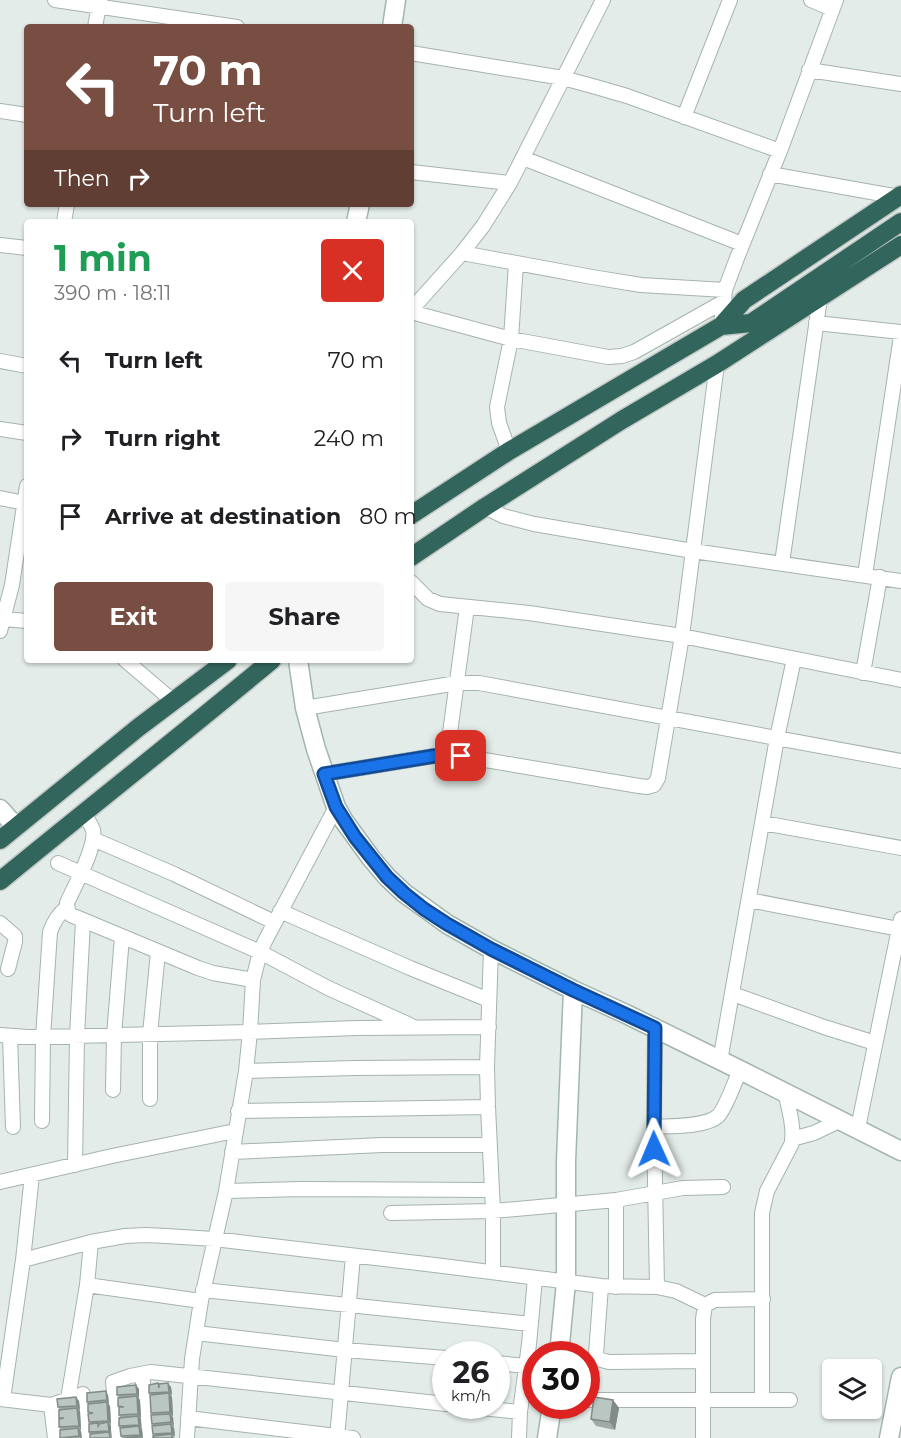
<!DOCTYPE html>
<meta charset="utf-8">
<style>
body{margin:0;font-family:Montserrat,sans-serif;background:#f6f6f6;color:#202124;height:100vh;display:flex;flex-direction:column;font-size:22px;white-space:nowrap}
*{box-sizing:border-box;margin:0}
p{font-size:20px;color:#757577}
.icon{flex:none;width:33px;height:33px;fill:none;stroke:currentColor;stroke-width:2;stroke-linecap:round;stroke-linejoin:round}
.map{position:relative;flex:1;overflow:hidden}
.panel{position:absolute;left:24px;top:219px;width:390px;height:444px;display:flex;flex-direction:column;background:#fff;border-radius:6px;box-shadow:0 2px 4px #0004}
.panel>*{flex:none}
.top-card{position:absolute;left:24px;top:24px;width:390px;height:183px;border-radius:6px;box-shadow:0 2px 4px #0004;background:#794e42;color:#fff;overflow:hidden}
.fabs{position:absolute;left:822px;top:1359px;display:grid;gap:12px}
.fabs a{display:grid;place-items:center;width:60px;height:60px;border-radius:6px;background:#fff;box-shadow:0 2px 4px #0004;font-size:30px}
.speed{position:absolute;left:432px;top:1341px;display:flex;gap:12px;font-size:30px;font-weight:700;text-align:center}
.speed>*{display:grid;place-content:center;width:78px;height:78px;border-radius:50%;background:#fff;box-shadow:0 2px 4px #0004;line-height:1}
.speed small{font-size:15px;font-weight:400}
.speed .limit{border:9px solid #d22;background:#fff;color:#111}
.pin{position:absolute;display:grid;place-items:center;width:51px;height:51px;color:#fff;margin:-26px;border-radius:12px;box-shadow:0 3px 9px #0006}
.me{position:absolute;width:66px;margin:-33px;rotate:359deg;stroke-linejoin:round;filter:drop-shadow(0 0 4px #0008)}
.turn{display:flex;align-items:center;gap:21px;height:126px;padding:0 30px;font-size:27px}
.turn .icon{width:78px;height:78px;stroke-width:2.5}
.turn b{display:block;font-size:42px;line-height:51px}
.then{display:flex;align-items:center;height:57px;padding:0 30px;background:#0003;gap:12px;font-size:22px}
.round{display:grid;place-items:center;flex:none;width:63px;height:63px;border-radius:6px;background:#f6f6f6}
.headline{display:flex;align-items:center;justify-content:space-between;height:102px;padding:0 30px}
h1{font-size:36px;font-weight:700;line-height:45px;color:#1e9e55}
.button{display:flex;gap:12px;margin-top:auto;padding:12px 30px}
.button a{flex:1;height:69px;border-radius:6px;background:#794e42;color:#fff;font-size:24px;font-weight:700;line-height:69px;text-align:center}
.button a+a{background:#f6f6f6;color:#202124}
ul{padding:0;list-style:none}
li{display:flex;align-items:center;gap:18px;height:78px;padding:0 30px}
li div{flex:1}
li b{display:block;font-size:22px}
li em{font-style:normal}
.map>svg:first-child{display:block}
.lines{fill:none;stroke-linecap:round;stroke-linejoin:round}
.street-casing{stroke:#a6b3af;stroke-width:16}
.secondary-casing{stroke:#a2b6af;stroke-width:21}
.highway-casing{stroke:#c2c8c6;stroke-width:21}
.street{stroke:#fff;stroke-width:14}
.secondary{stroke:#fff;stroke-width:18}
.highway{stroke:#32655b;stroke-width:18}
.wall{fill:#9faaa6}
.shaded-wall{fill:#828b87}
.building{fill:#b9c6c1;stroke:#828b87;stroke-width:1.5}
.route-casing{stroke:#114b97;stroke-width:15}
.route{stroke:#1a73e8;stroke-width:10}
</style>
<div class="map">
<svg width="901" height="1438" viewBox="0 0 901 1438">
<rect width="100%" height="100%" fill="#e3ece8"/>
<g class="lines">
<g class="street-casing">
<path id="street" d="M55 0 237 27
M811 0 832 9
M95 27 100 0
M411 53 563 78 596 87 627 96 780 151
M809 70 901 84
M0 111 27 115
M684 117 730 0
M523 158 742 244
M411 172 510 183
M770 174 899 197
M64 222 67 204
M0 245 27 248
M462 253 592 277 641 285 725 290
M411 310 462 253 483 226 510 183 603 0
M411 312 511 339 608 357 622 356 634 352 723 302
M816 323 901 332
M721 326 725 290 737 258 780 151 836 0
M0 361 27 366
M0 429 27 433
M509 451 499 423 497 407 511 339 516 263
M0 498 25 503
M485 507 503 516 534 524 693 551 901 581
M782 563 820 298
M865 575 901 336
M411 582 428 599 440 604 529 613 682 636 901 680
M3 619 27 621
M0 631 12 585 27 486
M125 660 173 701
M863 673 880 577
M305 708 457 683H479L901 761
M447 755 467 607
M324 774 434 756H461L639 786 647 787 654 785 658 778 682 636 717 364
M84 813C86 818 91 824 93 830 97 846 74 887 67 903L68 911 71 915 198 968 213 973 253 980
M763 823 901 848
M93 839 174 874 274 922
M58 863 260 952 328 988 410 1025
M749 900 899 929
M280 911 410 968 489 1000
M0 923 15 936V942L8 969
M491 949 487 1067 488 1107 493 1211V1271
M733 994 824 1027 875 1043
M655 1028 654 1127 657 1287
M0 1035 28 1037 250 1032 357 1028 489 1027
M10 1036 13 1127
M720 1061 777 738 794 659
M246 1071 355 1068 487 1067
M113 1090 114 1035 122 937
M150 1099V1034L158 952
M238 1111 488 1107
M42 1121 43 1037 50 932C54 921 58 915 67 907
M654 1127C670 1126 706 1127 718 1116 726 1108 735 1081 740 1070
M858 1128 901 919
M792 1139 814 1133 841 1120
M232 1152 382 1145H490
M75 1165 77 1036 83 921
M0 1182 112 1156 235 1131
M226 1191 302 1189 492 1190
M616 1200V1287
M391 1213 493 1211 616 1200 683 1188 723 1187
M23 1260 91 1242 125 1236 146 1235 166 1236 214 1239 443 1266 601 1286 657 1287 676 1291 705 1305
M87 1285 201 1301
M601 1286 596 1354 598 1359 609 1362 703 1361
M203 1290 531 1324
M196 1333 345 1350 446 1358
M496 1363 526 1366
M142 1374 149 1438
M0 1399 51 1405 83 1394 88 1438
M3 1399 23 1260 32 1175
M68 1399 87 1285 91 1242
M586 1400H790
M762 1400V1213L767 1191 792 1143C794 1126 789 1109 785 1092
M51 1405 55 1438
M463 1406 520 1412
M188 1418 353 1438
M119 1438 113 1382 130 1376 151 1372 446 1404
M187 1438 192 1359 201 1301 226 1191 246 1071 250 1032 253 980 260 952 265 941 336 807
M337 1438 353 1256
M519 1438 520 1412 529 1344 535 1278
M703 1438V1319L705 1305 715 1300 763 1299"/>
</g>
<g class="secondary-casing">
<path id="secondary" d="M392 27 396 0
M356 222 360 204
M298 660 305 708 316 749 336 807 344 821 371 858 387 877 404 893 447 924 491 949 573 990 626 1014 740 1070 901 1151
M0 809 16 827
M559 1354 566 1282V1161L573 990
M547 1438 552 1406
M889 1438 901 1377"/>
</g>
<g class="highway-casing">
<path id="highway" d="M721 326 751 323 901 222
M411 515 509 451 721 326 744 300 901 195
M411 557 485 507 622 420 717 364 901 245
M0 840 139 727 228 660
M0 881C90 807 182 735 272 660"/>
</g>
<use href="#street" class="street"/>
<use href="#secondary" class="secondary"/>
<use href="#highway" class="highway"/>
</g>
<path class="wall" d="M158 1383 159 1385 171 1387 172 1395H171L172 1397 173 1416H172L174 1428 175 1436 174 1437 175 1438 154 1436 153 1434V1426L152 1424 153 1415 151 1413V1395L149 1393Z
M136 1385 139 1389V1398H138L140 1400 141 1418H140L141 1419 143 1438H122L121 1436V1428L119 1426 120 1418 119 1415V1398L117 1395Z
M108 1395 109 1404H108L110 1406 111 1424 110 1425 112 1438H90L91 1434 89 1432 90 1424 89 1422V1414L88 1412 89 1404 87 1402Z
M76 1397 79 1401 80 1410H79L80 1411 81 1430H80L82 1438H60L61 1430 59 1427 60 1410 58 1407Z
M613 1400 619 1408 615 1430 596 1426 591 1419Z"/>
<path class="shaded-wall" d="M168 1383 171 1387 172 1395 169 1392Z
M136 1385 139 1389V1398L137 1394Z
M106 1391 108 1395 109 1404 107 1400Z
M169 1393 172 1397 173 1416 170 1412Z
M137 1396 140 1400 141 1418 138 1414Z
M76 1397 79 1401 80 1410 77 1406Z
M613 1400 619 1408 615 1430 610 1422Z
M107 1402 110 1406 111 1424 108 1421Z
M77 1408 80 1411 81 1430 79 1426Z
M170 1414 173 1417 174 1426 171 1422Z
M138 1416 141 1419V1429L139 1425Z
M108 1422 111 1426V1435L109 1431Z
M171 1424 174 1428 175 1436 172 1433Z
M139 1426 142 1430 143 1438 140 1435Z
M78 1428 81 1431 82 1438 79 1436Z"/>
<path class="building" d="M158 1383 159 1388V1384L168 1383 169 1392 149 1393V1385Z
M136 1385 137 1394 117 1395V1387Z
M106 1391 107 1400 87 1402V1393Z
M169 1393 170 1412 151 1413 150 1395Z
M137 1396 138 1414 119 1415V1407H124L118 1406V1398Z
M76 1397 77 1406 58 1407 57 1399Z
M594 1397 613 1400 610 1422 591 1419Z
M107 1402 108 1421 89 1422 88 1414 93 1413 88 1412V1404Z
M77 1408 79 1426 59 1427V1419L64 1418H59V1410Z
M170 1414 171 1422 152 1424 151 1415Z
M138 1416 139 1425 119 1426V1418Z
M108 1422 109 1431 89 1432V1424L98 1423V1427L99 1424Z
M171 1424 172 1433 153 1434 152 1426Z
M139 1426 140 1435 121 1436 120 1428Z
M78 1428 79 1436 60 1438V1430Z
M109 1432 110 1438H90V1434Z
M172 1434V1438H153V1436Z
M140 1436V1438H125Z"/>
<g class="lines">
<g class="route-casing">
<path id="route" d="M461 756H434L324 774 336 807 355 837 387 877 404 893 424 909 447 924 491 949 573 990 655 1028 654 1149"/>
</g>
<use href="#route" class="route"/>
</g>
</svg>
<div class="fabs">
<a><svg class="icon" aria-label="layers" viewBox="0 0 24 24"><path d="M12 4l9 5-9 5-9-5zM3 14l9 5 9-5"/></svg></a>
</div>
<div class="speed"><div>26<small>km/h</small></div><div class="limit">30</div></div>
<div class="pin" style="left:461px;top:756px;background:#d93025"><svg class="icon" aria-label="arrive" viewBox="0 0 24 24"><path d="M6 21V4h12l-3 4 3 4H6"/></svg></div>
<svg class="me" style="left:654px;top:1149px" viewBox="-20 -20 40 40"><path d="M0-17L14 15 0 8-14 15z" fill="#1a73e8" stroke="#fff" stroke-width="4"/></svg>
<div class="top-card">
<div class="turn"><svg class="icon" aria-label="left" viewBox="0 0 24 24"><path d="M17 20v-9H6M10 6l-5 5 5 5"/></svg><div><b>70 m</b>Turn left</div></div>
<div class="then">Then<svg class="icon" aria-label="right" viewBox="0 0 24 24"><path d="M7 20v-9h11M14 6l5 5-5 5"/></svg></div>
</div>
<section class="panel">
<div class="headline"><div><h1>1 min</h1><p>390 m · 18:11</p></div><a class="round" style="background:#d93025;color:#fff"><svg class="icon" aria-label="close" viewBox="0 0 24 24"><path d="M6 6l12 12M18 6L6 18"/></svg></a></div>
<ul>
<li><svg class="icon" aria-label="left" viewBox="0 0 24 24"><path d="M17 20v-9H6M10 6l-5 5 5 5"/></svg><div><b>Turn left</b></div><em>70 m</em></li>
<li><svg class="icon" aria-label="right" viewBox="0 0 24 24"><path d="M7 20v-9h11M14 6l5 5-5 5"/></svg><div><b>Turn right</b></div><em>240 m</em></li>
<li><svg class="icon" aria-label="arrive" viewBox="0 0 24 24"><path d="M6 21V4h12l-3 4 3 4H6"/></svg><div><b>Arrive at destination</b></div><em>80 m</em></li>
</ul>
<div class="button"><a>Exit</a><a>Share</a></div>
</section>
</div>
